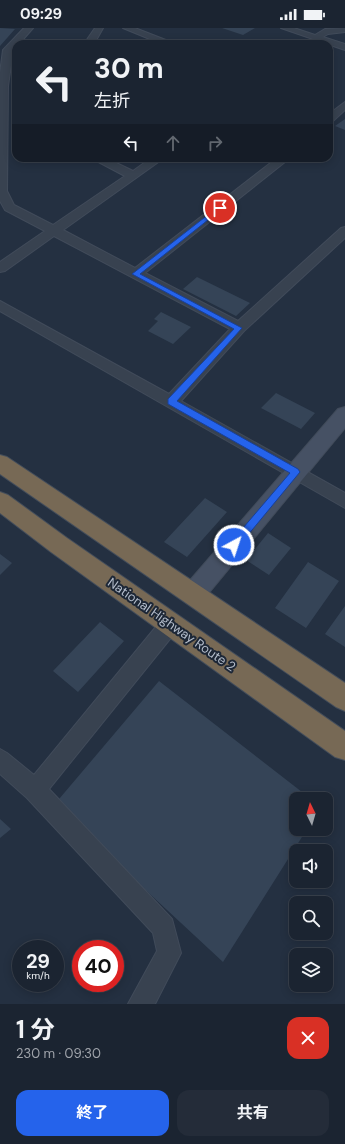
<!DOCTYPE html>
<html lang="ja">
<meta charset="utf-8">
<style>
body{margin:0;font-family:"DM Sans","Noto Sans JP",sans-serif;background:#242c39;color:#f1f3f6;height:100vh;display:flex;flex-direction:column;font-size:15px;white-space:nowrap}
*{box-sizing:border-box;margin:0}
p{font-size:13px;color:#a0a4ab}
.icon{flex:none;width:22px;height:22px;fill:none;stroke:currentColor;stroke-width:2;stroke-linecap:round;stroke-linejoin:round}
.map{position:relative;height:976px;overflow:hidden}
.side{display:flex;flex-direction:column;background:#1b2431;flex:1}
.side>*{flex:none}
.banner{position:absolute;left:12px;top:12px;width:321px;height:122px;border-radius:12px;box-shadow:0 2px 10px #0003,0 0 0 1px #39414d;background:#1b2431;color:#f1f3f6;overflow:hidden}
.needle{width:26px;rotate:355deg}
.fabs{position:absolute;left:289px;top:764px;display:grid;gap:8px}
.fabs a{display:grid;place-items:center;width:44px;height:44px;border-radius:8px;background:#1b2431;box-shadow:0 2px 10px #0003,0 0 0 1px #39414d;font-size:20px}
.speed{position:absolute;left:12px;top:912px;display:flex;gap:8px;font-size:20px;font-weight:700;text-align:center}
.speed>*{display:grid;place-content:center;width:52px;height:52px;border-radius:50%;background:#1b2431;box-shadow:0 2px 10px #0003,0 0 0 1px #39414d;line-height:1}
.speed small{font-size:10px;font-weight:400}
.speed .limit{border:6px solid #d22;background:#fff;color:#111}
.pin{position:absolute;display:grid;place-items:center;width:34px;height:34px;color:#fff;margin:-17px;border:2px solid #fff;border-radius:50%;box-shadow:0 1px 4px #0007}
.me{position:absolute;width:44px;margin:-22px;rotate:40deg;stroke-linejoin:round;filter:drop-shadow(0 0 3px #0008)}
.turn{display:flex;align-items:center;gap:14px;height:84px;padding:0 16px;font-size:18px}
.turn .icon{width:52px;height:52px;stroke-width:2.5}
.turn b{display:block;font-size:28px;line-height:34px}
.lanes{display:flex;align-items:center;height:38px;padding:0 16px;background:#0003;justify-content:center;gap:20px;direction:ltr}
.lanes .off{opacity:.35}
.round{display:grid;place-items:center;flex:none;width:42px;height:42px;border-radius:12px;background:#242c39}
.overview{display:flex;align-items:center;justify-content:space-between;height:68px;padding:0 16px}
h1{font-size:24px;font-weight:700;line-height:30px}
.cta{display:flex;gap:8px;margin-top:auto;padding:8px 16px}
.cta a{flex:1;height:46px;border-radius:12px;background:#2563eb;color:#fff;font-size:16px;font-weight:700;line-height:46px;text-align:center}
.cta a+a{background:#242c39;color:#f1f3f6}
.status{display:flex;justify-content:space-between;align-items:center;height:28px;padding:0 20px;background:#1b2431;direction:ltr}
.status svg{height:11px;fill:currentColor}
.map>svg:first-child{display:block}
.building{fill:#354457}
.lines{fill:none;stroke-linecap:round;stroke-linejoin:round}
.street-casing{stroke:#414b5a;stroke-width:2}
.secondary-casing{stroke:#414b5a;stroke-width:2}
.highway-casing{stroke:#434d5b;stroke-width:2}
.street{fill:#384250;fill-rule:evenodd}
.secondary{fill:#465164;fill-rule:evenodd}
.highway{fill:#776955;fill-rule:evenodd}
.route{fill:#2563eb;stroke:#184099}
.labels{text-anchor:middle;stroke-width:4;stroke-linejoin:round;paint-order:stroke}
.street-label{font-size:13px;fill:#b4bdcb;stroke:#1d2736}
</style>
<div class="status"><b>09:29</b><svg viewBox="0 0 49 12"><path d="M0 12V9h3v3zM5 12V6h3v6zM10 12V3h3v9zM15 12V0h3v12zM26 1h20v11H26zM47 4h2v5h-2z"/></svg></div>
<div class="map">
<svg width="345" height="976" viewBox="0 0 345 976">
<rect width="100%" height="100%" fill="#243041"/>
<path class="building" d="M0 0 15 1 0 18Z
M222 0H255L243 7Z
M345 91V102L335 98Z
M197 249 250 275 236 288 183 261Z
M161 284 191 299 173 316 148 303 158 293 154 291Z
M276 365 315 385 301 401 261 380Z
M205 470 227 484 187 529 164 514Z
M268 505 291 520 269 547 246 532Z
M0 526 12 535 0 547Z
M308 534 339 553 306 600 275 580Z
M345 578V619L325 606Z
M100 594 124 613 78 664 53 643Z
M159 653 311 771H296V801H307L223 934 54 777Z
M0 791 11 801 0 810Z"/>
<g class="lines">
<g class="street-casing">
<path id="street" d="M24 0H33L19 16H16L13 23 8 58 7 163 14 177 53 197 125 148 91 130H106L133 143 151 130H164L63 202 135 240 277 130H290L145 245 238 293 341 200 345 199V210L244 303 181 373 345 465V480L0 283V273L169 366 230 301 54 208 5 243 0 244V234L45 203 5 182 0 173V45L3 22Z
M95 0H103L94 16H84Z
M123 0H135L176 16H162Z
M281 0H294L315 7 325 1 345 0V4L328 6 323 9 345 16V22Z
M345 74V82L333 93 329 94V86Z
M171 586 178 589 180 595 178 601 49 761 172 891 181 925 155 976H128L157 923 153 905 27 770 0 746V721L7 725 34 747 164 589Z"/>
</g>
<g class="secondary-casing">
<path id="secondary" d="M345 379V400L202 573 194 576 186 573 182 565 186 557 338 381Z"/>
</g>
<g class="highway-casing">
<path id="highway" d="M0 427 7 429 345 655V683L336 679 0 446Z
M0 464 8 467 67 510 345 703V732L335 729 51 524 0 485Z"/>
</g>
<use href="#street" class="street"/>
<use href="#secondary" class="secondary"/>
<use href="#highway" class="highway"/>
</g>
<path class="route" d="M218 179 223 180 140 246 242 300 177 373 298 441 300 444 238 519 234 521 230 517 231 514 290 445 168 376V371L234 301 132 246Z"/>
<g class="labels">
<g class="street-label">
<text transform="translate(172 596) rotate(35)" y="5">National Highway Route 2</text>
</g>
</g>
</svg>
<div class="fabs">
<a><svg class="needle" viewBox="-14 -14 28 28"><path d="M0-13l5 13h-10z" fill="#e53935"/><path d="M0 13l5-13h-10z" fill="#a0a4ab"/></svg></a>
<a><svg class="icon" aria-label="sound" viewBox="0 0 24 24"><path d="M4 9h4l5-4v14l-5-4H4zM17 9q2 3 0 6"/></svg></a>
<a><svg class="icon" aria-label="search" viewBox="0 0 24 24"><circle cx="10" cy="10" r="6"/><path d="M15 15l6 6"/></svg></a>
<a><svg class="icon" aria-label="layers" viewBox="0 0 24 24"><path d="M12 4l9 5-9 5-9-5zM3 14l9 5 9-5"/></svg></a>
</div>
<div class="speed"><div>29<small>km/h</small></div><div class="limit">40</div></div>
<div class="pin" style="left:220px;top:180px;background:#d93025"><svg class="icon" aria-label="arrive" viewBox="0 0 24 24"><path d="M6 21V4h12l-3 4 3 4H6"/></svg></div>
<svg class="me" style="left:234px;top:517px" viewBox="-20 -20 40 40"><circle r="17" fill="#2563eb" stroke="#fff" stroke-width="3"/><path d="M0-11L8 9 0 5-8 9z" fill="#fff"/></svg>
<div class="banner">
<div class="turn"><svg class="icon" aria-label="left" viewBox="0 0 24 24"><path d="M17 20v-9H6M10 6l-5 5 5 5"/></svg><div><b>30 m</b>左折</div></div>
<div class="lanes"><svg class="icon" aria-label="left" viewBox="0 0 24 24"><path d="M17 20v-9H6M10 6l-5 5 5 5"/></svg><svg class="icon off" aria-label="ahead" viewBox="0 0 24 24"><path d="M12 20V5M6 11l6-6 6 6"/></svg><svg class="icon off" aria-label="right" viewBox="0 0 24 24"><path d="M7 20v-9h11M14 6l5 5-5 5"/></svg></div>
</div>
</div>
<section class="side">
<div class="overview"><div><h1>1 分</h1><p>230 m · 09:30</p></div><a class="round" style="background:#d93025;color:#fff"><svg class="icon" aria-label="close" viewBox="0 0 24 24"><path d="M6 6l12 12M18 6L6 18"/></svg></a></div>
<div class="cta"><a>終了</a><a>共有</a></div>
</section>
